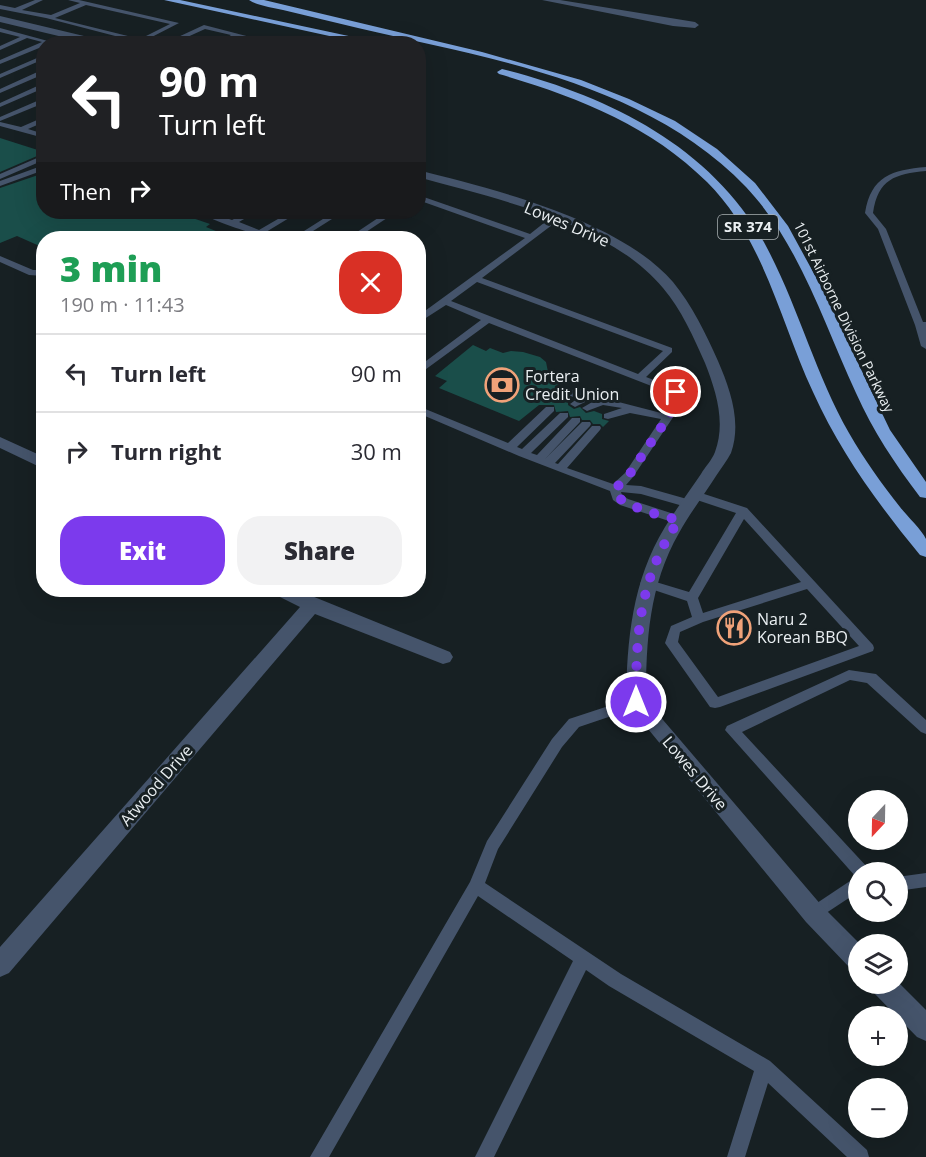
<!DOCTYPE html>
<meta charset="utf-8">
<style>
body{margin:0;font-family:"Open Sans",sans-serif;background:#f2f2f3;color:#2b2b33;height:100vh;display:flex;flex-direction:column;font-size:22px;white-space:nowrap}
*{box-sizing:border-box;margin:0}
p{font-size:20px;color:#7c7c81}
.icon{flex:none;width:33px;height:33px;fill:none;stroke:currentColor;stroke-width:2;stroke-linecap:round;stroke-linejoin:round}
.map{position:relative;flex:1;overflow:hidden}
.sheet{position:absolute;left:36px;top:231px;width:390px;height:366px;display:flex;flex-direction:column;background:#fff;border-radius:24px;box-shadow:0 6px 24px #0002}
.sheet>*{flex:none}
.top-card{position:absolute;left:36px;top:36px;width:390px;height:183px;border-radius:24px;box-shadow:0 6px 24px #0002;background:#202124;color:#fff;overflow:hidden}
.needle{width:39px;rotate:202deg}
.fabs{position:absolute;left:848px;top:790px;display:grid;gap:12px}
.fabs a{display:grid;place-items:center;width:60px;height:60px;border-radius:50%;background:#fff;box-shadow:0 6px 24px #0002;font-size:30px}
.pin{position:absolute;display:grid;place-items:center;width:51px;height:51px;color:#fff;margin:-26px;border:3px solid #fff;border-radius:50%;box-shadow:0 2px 6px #0007}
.me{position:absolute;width:66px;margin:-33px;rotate:0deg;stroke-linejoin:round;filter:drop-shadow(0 0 4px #0008)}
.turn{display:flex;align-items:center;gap:21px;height:126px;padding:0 24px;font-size:27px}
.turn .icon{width:78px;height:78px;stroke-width:2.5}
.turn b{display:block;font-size:42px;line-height:51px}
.then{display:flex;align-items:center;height:57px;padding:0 24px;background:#0003;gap:12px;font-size:22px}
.round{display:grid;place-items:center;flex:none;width:63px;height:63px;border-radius:24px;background:#f2f2f3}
.headline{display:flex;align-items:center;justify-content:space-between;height:102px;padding:0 24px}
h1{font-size:36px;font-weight:800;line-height:45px;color:#1e9e55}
.cta{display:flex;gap:12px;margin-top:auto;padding:12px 24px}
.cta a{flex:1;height:69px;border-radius:24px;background:#7c3aed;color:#fff;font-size:24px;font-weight:800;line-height:69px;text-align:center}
.cta a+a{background:#f2f2f3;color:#2b2b33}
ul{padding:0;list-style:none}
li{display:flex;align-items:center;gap:18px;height:78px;padding:0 24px;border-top:2px solid #e1e1e2}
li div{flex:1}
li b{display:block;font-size:22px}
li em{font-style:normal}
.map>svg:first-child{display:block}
.building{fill:#1a4e4a}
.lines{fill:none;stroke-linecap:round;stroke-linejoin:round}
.lane{fill:#45546b;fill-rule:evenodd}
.street{fill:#45546b;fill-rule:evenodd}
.highway{fill:#799fd7;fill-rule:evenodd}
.route{stroke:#7c3aed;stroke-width:10;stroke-dasharray:0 18}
.labels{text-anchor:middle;stroke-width:6;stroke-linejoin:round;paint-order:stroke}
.far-street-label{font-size:14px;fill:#eaeff2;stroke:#172023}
.shield{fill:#172023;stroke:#abb1b4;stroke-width:1.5}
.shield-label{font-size:15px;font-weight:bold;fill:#eaeff2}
.street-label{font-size:16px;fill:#eaeff2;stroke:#172023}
.poi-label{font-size:16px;fill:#eaeff2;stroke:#172023;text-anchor:start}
</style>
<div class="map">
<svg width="926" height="1157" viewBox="0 0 926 1157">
<rect width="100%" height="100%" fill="#172023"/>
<path class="building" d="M0 138 44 152V153L0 172Z
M44 173V212H175L210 224 206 227 233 238H44V248L17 236 0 243V188Z
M473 345 486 351 490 348 503 353 511 351 523 352 540 357 546 362 548 372 567 378 551 393 556 395 555 400 562 403 568 401V405L574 409 580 407 586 413 594 411 602 414V419L609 421 603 427 600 424H593L590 420H582L580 416 570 417 568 411 556 412 554 405H539L519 421 439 388 447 381 435 376Z"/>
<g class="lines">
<path class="lane" d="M35 0H43L22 10 51 15 80 3 68 0H79L179 23 146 40 158 44H146L46 18 0 9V5L15 8ZM86 5 170 24 140 39 55 18Z
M204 25 258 39 259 40 257 44H251L253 41 237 37 225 44H217L231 35 205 29 172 44H163Z
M0 28 59 44H44V46L0 64V60L42 42 27 38 0 50V46L20 37 0 32Z
M44 55V59L0 78V74Z
M44 69V74L0 93V89Z
M44 83V88L0 107V103Z
M44 98V103L0 121V117Z
M44 117V122L28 129 44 134V138L0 126V122L21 127Z
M44 155V160L0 179V174Z
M44 165V170L0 186V181Z
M926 167V171C895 174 878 179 873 213L886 229 923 322H926V349L921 346 915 325 878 229 865 213C871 176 892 170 926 167Z
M418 195 530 234 554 215H560V219L482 278 672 348V352L646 377 680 390 684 401 633 477 626 485 641 486 694 501 696 504 690 508 641 494 621 492 622 495 628 499 683 517 685 520 683 523H675L620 505 613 500 610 491 519 456 418 413V406L508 443 546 407H554V411L517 447 522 449 560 413H568V417L531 453 537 455 572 418H580V422L545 459 582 422H590L591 424 590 426 555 463 558 464 592 426H600L601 428 600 430 567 468 613 484 625 473 661 419 630 413 608 419 604 418V414L622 408 603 405 587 411 582 408 594 401H587L575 407 570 404 581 396 586 395H577L561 401 556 398C568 388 582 387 597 392V395L607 396V399L665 414 674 401 672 394 489 323 418 375V367L481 320 446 305 418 323V316L525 238 418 200ZM477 282 663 351 638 374 451 301Z
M199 212H209L232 220 247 212H256L239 222 259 230 290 212H299L266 232 277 236 278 238C262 238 212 221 199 212Z
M334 212H343L302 238H293Z
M387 212H396L357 238H348Z
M0 256 33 270H44V276L29 275 0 262Z
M695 491 747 508 873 645 874 648 873 651 720 707 715 708 710 707 665 643 671 626 692 617 687 601 642 586 640 583 646 579 689 592 736 513 691 498 689 495 691 492ZM744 519 801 582 703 613 698 598ZM807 589 859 646 718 697 678 642 680 632 703 622Z
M849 670 876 674 926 720V734L921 732 867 683 850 680 742 732 868 868 871 873H858V892L814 921 808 919 806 914 808 909 856 877 725 730 727 726Z
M636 697 641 698 643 702 641 706 579 727 562 747 498 849 485 883 621 974 770 1061 867 1150 869 1157H847L768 1083 745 1157H727L754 1071 609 986 586 970 494 1157H475L573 961 478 896 329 1157H310L470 882 487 841 552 739 569 719Z
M926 873V887L897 891V877Z"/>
<path class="street" d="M542 0H560L695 22 699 25 695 28 673 26Z
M0 16 105 41 109 44H92L0 22Z
M418 170C497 190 619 220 673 282 692 305 706 334 718 361 730 389 742 422 731 453 727 461 721 468 716 476 704 495 690 513 679 533 649 585 646 641 646 700L822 906 861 945H858V971L849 967 806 922 626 702C627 640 632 581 665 527 676 509 689 492 701 474 705 467 712 460 715 452 726 422 716 391 705 363 694 338 681 309 663 288 609 223 497 199 418 177Z
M0 437 44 457V469L0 448Z
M273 590H297L450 652 453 657 450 662 443 664 315 614 9 973 0 977V947L300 607 276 595Z
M897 981 926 1010V1041L917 1037 874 993 871 984H897Z"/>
<path class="highway" d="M164 0H180L386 44H366Z
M249 0H264L482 52 581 80 629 99 675 121 717 149 755 183 788 226 824 292 890 430 926 482V498L920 497C895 464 873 431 856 393 824 324 799 243 746 187 646 83 492 59 358 28 333 22 308 16 283 10 272 7 258 6 249 0Z
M502 69C608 96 712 146 766 246 798 306 815 373 849 433 864 459 881 483 900 507 906 515 922 530 926 539 926 544 926 552 926 557L920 555C878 504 840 452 813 392 780 321 764 239 707 182 650 125 575 96 499 74L497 72Z"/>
</g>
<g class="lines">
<path class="route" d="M636 702C636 634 639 578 679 520 657 515 635 509 617 497L615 489 629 475 679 401 676 392"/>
</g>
<defs>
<g id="bank-ring" transform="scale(1.725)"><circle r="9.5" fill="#172023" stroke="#f0a279" stroke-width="1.5"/><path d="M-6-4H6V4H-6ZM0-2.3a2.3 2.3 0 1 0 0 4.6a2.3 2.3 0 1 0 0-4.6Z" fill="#f0a279"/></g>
<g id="restaurant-ring" transform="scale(1.725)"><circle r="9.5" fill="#172023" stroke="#f0a279" stroke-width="1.5"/><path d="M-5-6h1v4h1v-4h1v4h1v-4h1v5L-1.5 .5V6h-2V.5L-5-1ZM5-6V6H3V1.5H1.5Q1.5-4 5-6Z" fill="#f0a279"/></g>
</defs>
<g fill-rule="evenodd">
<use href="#bank-ring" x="502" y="385"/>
<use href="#restaurant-ring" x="734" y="628"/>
</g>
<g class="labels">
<g class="far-street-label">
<text transform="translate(844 317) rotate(64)" y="5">101st Airborne Division Parkway</text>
</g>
<rect class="shield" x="718" y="215" width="60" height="24" rx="4.5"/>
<g class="shield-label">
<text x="748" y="232">SR 374</text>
</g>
<g class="street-label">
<text transform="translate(567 224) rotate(23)" y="6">Lowes Drive</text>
<text transform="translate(695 773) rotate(50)" y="6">Lowes Drive</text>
<text transform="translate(156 785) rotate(-49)" y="6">Atwood Drive</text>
</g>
<g class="poi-label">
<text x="525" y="382">Fortera<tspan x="525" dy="18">Credit Union</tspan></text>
<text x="757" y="625">Naru 2<tspan x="757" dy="18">Korean BBQ</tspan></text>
</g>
</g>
</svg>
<div class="fabs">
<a><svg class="needle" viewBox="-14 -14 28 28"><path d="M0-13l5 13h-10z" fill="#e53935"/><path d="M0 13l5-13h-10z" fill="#7c7c81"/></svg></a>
<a><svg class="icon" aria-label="search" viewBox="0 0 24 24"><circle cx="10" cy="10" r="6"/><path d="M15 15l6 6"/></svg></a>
<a><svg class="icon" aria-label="layers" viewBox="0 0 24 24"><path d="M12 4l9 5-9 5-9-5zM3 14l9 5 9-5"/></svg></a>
<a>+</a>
<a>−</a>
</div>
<div class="pin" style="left:676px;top:392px;background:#d93025"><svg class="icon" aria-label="arrive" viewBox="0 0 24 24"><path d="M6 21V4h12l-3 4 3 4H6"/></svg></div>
<svg class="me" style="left:636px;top:702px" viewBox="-20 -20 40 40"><circle r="17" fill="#7c3aed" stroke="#fff" stroke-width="3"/><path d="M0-11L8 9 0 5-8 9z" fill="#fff"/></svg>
<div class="top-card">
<div class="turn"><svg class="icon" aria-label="left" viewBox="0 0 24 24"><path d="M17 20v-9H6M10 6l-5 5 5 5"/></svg><div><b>90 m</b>Turn left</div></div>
<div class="then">Then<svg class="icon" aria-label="right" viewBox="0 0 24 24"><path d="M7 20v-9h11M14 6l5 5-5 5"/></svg></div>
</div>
<section class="sheet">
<div class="headline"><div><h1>3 min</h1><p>190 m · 11:43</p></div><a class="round" style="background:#d93025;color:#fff"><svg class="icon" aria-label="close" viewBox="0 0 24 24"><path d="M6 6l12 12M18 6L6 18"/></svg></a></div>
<ul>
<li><svg class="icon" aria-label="left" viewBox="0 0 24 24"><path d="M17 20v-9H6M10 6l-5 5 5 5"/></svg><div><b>Turn left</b></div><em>90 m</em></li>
<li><svg class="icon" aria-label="right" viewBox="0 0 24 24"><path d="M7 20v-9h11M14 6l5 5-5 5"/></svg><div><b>Turn right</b></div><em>30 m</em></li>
</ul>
<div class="cta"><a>Exit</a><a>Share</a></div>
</section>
</div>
